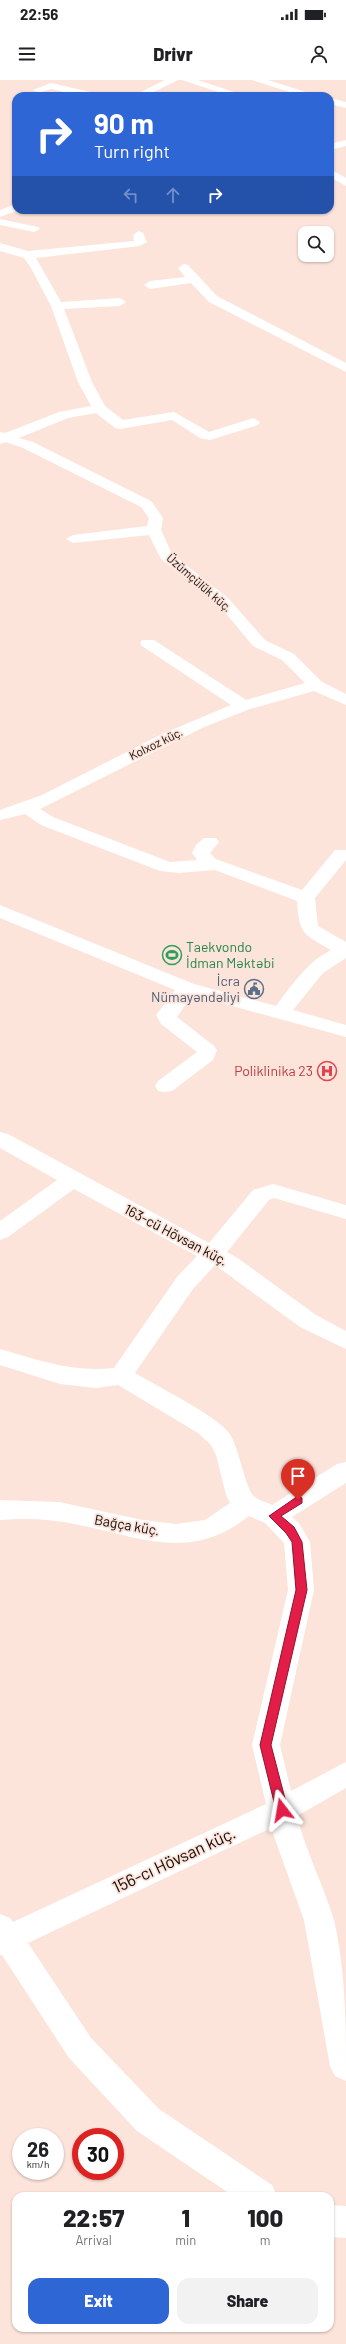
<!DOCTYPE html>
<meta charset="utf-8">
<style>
body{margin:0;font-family:Barlow,sans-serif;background:#f2f2f2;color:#202124;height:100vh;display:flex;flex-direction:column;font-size:15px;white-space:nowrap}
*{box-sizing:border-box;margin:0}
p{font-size:13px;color:#757577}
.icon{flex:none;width:22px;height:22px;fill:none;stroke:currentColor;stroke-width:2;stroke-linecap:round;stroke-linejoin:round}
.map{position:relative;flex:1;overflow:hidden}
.details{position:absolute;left:12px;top:2112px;width:322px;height:140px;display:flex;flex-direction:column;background:#fff;border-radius:12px;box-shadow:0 1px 3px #0004}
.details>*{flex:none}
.banner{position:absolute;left:12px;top:12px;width:322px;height:122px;border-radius:12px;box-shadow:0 1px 3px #0004;background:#2e67d5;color:#fff;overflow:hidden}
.fabs{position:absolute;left:298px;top:146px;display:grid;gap:8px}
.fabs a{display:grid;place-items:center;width:36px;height:36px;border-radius:8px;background:#fff;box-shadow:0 1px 3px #0004;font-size:20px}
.speed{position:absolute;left:12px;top:2048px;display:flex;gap:8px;font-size:20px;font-weight:700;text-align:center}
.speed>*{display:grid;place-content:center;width:52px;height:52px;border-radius:50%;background:#fff;box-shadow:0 1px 3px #0004;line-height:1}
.speed small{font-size:10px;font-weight:400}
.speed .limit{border:6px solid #d22;background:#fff;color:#111}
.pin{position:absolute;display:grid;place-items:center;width:34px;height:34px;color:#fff;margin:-41px -17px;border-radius:50% 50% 50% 0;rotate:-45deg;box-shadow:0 0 4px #0007}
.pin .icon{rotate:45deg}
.me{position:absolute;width:44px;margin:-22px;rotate:346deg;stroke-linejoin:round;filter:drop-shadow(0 0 3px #0008)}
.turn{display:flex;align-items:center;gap:14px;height:84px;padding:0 16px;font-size:18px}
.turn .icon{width:52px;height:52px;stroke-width:2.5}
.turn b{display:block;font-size:28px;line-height:34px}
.lanes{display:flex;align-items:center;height:38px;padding:0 16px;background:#0003;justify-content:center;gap:20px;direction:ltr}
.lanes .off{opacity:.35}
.eta{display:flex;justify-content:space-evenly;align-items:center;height:68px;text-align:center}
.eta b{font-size:24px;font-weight:800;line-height:28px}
.primary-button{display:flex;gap:8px;margin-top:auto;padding:8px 16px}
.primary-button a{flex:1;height:46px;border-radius:12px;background:#2e67d5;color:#fff;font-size:16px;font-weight:800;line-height:46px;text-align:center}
.primary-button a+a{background:#f2f2f2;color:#202124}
.status{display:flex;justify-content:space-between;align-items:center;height:28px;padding:0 20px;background:#fff;direction:ltr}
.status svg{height:11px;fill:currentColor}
header{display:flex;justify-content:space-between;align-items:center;height:52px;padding:0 16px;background:#fff;font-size:18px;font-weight:800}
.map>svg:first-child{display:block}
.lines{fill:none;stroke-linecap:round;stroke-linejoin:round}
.minor{fill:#fff;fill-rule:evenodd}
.route{fill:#e11d48;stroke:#92132f}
.labels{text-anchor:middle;stroke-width:3.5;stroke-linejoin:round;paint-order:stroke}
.far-street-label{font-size:12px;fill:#130b08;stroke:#fce4db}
.leisure-label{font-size:14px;fill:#27864d;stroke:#fce4db;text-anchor:start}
.service-label{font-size:14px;fill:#4e5e75;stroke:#fce4db;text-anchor:end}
.health-label{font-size:14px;fill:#be3a42;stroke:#fce4db;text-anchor:end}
.street-label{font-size:14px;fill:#130b08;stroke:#fce4db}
.near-street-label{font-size:17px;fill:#130b08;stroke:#fce4db}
</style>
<div class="status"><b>22:56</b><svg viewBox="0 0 49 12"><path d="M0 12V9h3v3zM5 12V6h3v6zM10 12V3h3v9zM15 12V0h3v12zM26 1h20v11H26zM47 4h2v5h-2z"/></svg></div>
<header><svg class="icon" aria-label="menu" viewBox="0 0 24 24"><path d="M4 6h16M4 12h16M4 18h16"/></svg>Drivr<svg class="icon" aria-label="person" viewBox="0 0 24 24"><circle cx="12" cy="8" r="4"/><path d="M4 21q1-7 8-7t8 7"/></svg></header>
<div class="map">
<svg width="346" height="2264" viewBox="0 0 346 2264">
<rect width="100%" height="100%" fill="#fce4db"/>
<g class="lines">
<path class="minor" d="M165 0H178L146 16H133Z
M182 0H198L243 15 230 16Z
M252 0H268L318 16H302Z
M51 3 99 14 100 16H82L51 9 38 13 33 10Z
M330 18 346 22V28L330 24Z
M346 60V66L330 70V64Z
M330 89 346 98V106L330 97Z
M16 124V130H19L0 137V130Z
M0 139 38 147 40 149 34 152 0 145Z
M139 151 143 153 147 162 140 166 36 178 61 222 120 218 126 222 120 226 64 229 92 302 105 326 123 340 174 332 209 352 253 338 260 342 258 345 210 360 200 358 172 340 120 349 115 348 96 333 68 338 19 358 33 362 151 421 163 438 161 450 172 474 228 518 265 560 294 574 322 602 346 614V625L314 611 250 629 204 647 40 729 53 737 170 782 197 780 192 773 196 765 204 758H216L219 762 210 773 216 779 302 810 335 770H346V780L315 818 318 846 346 862V878L323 893 293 930 346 945V957L192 915 177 937 214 966 217 970 213 980 172 1011 165 1012 158 1011 155 1006 158 1001 197 972 161 944 156 935 175 910 0 838V825L194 904 276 926C292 905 307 882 331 870 303 854 299 854 297 821L215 790 179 793 160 791 41 745 25 734 0 740V730L42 715 162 654 231 625 142 566 140 563 142 560H154L246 620 305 603 282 580 253 566 218 524 161 479 149 455 73 463 66 459 73 455 147 446 149 438 141 427 23 368 6 362 0 364V352L5 353 59 332 91 326 78 302 51 226 31 188 24 178 0 171V163L28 171 134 161 133 155Z
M184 184 188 185 217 216 346 283V292L209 222 191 203 150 209 144 205 150 201 185 197 178 188Z
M0 1052 8 1054 209 1163 253 1110 273 1104 346 1125V1139L274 1118 269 1120 227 1172 239 1179 316 1235 346 1251V1269L300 1247 215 1185 193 1209 135 1293C158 1307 214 1334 229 1353 240 1368 245 1411 255 1417 260 1421 267 1422 272 1425L337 1384 346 1382V1403L292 1437 299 1443 310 1462 314 1510 280 1665 291 1711 346 1682V1708L297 1736C306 1772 323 1804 334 1840 346 1892 346 1947 346 2001L335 1996 330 1986 304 1840 271 1748 28 1863 91 1958 159 2029 272 2105 277 2116H233L137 2051 69 1978 2 1875H0V1834L10 1838 13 1842 266 1724 252 1665 288 1510 284 1463 265 1443 249 1436C191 1482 143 1458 79 1445 53 1439 27 1438 0 1440V1420L59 1422 143 1440 176 1444 205 1440 230 1423 226 1415 216 1375 211 1365 198 1353 118 1305 96 1308 60 1304 0 1285V1269C38 1280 74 1293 114 1288L177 1197 197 1176 74 1109 8 1157 0 1160V1141L57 1100 0 1068Z
M330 2125 346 2126V2158L330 2157Z"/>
</g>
<path class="route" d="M298 1416 302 1418V1423L281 1436 294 1447 302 1462 307 1510 271 1665 288 1730 282 1735 276 1730 260 1665 296 1510 292 1462 286 1453 269 1436Z"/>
<defs>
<g id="stadium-ring" transform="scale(1)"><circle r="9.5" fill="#fce4db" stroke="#2e9e5b" stroke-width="1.5"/><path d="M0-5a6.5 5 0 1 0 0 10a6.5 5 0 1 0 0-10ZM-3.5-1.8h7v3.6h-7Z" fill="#2e9e5b"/></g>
<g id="civic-ring" transform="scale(1)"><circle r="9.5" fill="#fce4db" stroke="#5c6f8a" stroke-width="1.5"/><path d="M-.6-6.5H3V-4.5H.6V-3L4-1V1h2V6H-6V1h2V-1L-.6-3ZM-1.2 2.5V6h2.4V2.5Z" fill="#5c6f8a"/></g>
<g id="hospital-ring" transform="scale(1)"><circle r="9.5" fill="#fce4db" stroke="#e0444e" stroke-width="1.5"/><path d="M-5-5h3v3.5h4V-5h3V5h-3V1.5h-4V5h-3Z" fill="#e0444e"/></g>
</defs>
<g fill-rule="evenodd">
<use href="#stadium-ring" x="172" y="875"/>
<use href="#civic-ring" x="254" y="909"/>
<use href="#hospital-ring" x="327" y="991"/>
</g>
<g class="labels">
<g class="far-street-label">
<text transform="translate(199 503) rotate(41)" y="4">Üzümçülük küç.</text>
<text transform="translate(156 664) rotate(-26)" y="4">Kolxoz küç.</text>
</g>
<g class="leisure-label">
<text x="186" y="872">Taekvondo<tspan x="186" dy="16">İdman Məktəbi</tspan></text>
</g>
<g class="service-label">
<text x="240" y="906">İcra<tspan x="240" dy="16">Nümayəndəliyi</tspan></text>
</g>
<g class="health-label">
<text x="313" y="996">Poliklinika 23</text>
</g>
<g class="street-label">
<text transform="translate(176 1155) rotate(28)" y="5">163-cü Hövsan küç.</text>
<text transform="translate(127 1445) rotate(10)" y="5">Bağça küç.</text>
</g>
<g class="near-street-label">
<text transform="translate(174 1780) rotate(-25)" y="6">156-cı Hövsan küç.</text>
</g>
</g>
</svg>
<div class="fabs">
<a><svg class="icon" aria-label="search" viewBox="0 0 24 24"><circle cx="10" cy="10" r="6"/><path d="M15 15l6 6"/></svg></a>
</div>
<div class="speed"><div>26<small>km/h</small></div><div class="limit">30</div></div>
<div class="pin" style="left:298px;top:1420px;background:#d93025"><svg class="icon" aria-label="arrive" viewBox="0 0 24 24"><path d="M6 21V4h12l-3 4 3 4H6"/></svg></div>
<svg class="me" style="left:282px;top:1730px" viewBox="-20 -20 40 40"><path d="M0-17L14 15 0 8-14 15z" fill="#e11d48" stroke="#fff" stroke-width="4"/></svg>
<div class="banner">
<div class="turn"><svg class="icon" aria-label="right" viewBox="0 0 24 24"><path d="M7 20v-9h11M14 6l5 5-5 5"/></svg><div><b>90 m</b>Turn right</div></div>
<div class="lanes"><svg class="icon off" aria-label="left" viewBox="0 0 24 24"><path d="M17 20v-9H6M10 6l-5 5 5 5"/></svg><svg class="icon off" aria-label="ahead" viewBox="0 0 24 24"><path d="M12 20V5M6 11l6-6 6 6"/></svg><svg class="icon" aria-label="right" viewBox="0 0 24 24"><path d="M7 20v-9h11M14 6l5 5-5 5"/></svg></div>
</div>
<section class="details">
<div class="eta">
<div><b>22:57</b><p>Arrival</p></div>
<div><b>1</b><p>min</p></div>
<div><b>100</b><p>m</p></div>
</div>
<div class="primary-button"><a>Exit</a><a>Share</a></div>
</section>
</div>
